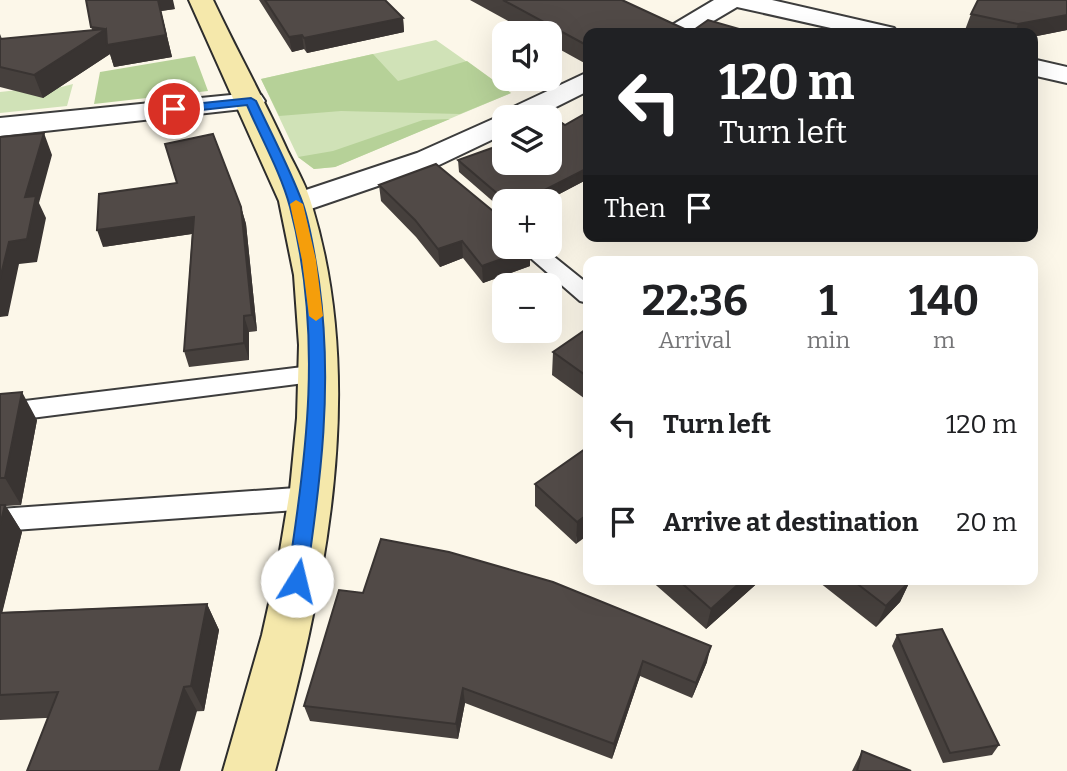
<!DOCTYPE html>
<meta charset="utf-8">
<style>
body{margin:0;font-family:Bitter,serif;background:#f2f2f2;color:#202124;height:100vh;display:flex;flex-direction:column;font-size:26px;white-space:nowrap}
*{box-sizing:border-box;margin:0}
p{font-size:23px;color:#757577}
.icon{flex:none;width:38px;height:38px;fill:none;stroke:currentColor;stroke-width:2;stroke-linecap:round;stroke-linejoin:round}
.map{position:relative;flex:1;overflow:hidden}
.details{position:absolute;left:583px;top:256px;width:455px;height:329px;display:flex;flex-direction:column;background:#fff;border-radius:14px;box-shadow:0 7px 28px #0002}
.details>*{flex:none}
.guide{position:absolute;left:583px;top:28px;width:455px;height:214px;border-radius:14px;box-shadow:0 7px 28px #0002;background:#202124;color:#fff;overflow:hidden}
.tools{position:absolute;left:492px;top:21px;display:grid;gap:14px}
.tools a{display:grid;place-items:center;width:70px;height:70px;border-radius:14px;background:#fff;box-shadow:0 7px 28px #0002;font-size:35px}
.pin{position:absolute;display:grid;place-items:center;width:60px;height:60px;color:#fff;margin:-30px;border:4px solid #fff;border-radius:50%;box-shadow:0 2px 7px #0007}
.me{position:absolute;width:77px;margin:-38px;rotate:9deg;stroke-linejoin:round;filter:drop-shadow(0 0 5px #0008)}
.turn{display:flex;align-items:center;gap:24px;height:147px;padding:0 21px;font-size:32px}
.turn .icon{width:91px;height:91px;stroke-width:2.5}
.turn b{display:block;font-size:49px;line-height:60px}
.then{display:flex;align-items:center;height:66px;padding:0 21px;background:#0003;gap:14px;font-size:26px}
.eta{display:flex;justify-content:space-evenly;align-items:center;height:119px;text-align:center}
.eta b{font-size:42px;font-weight:700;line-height:49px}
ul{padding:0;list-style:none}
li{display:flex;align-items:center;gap:21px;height:98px;padding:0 21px}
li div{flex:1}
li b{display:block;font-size:26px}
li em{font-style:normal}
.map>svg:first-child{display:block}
.green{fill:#d0e2b7}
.forest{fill:#b6d198}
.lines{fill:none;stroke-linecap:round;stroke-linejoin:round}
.lane-casing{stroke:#3d3d3d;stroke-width:4}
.street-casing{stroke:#3d3d3d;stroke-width:4}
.secondary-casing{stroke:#2c2c2c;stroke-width:4}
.lane{fill:#fff;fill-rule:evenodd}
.street{fill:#fff;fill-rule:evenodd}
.secondary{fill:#f5e8ab;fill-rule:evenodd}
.wall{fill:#46403d}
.shaded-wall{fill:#393432}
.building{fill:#514a47;stroke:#393432;stroke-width:2}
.route{fill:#1a73e8;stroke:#114b97;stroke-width:2}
.slow{fill:#f59e0b}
</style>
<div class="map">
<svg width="1067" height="771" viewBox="0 0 1067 771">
<rect width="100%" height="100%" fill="#fcf7e9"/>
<path class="green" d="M436 40 511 93 335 167 314 169 298 157 261 79Z
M73 84 67 106 0 113V92L18 90 34 94Z"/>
<path class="forest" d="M373 54 398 81 467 61 511 93 460 114 341 111 279 116 261 79Z
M195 56 208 91 94 104 100 72Z
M450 119 335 167 314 169 298 157 333 151 423 120Z"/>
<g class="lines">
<g class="lane-casing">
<path id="lane" d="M518 247H542L588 284V303L580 301Z
M319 365 328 368 331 374 328 380 0 422V404Z
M310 487 320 490 324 498 320 506 310 509 0 531V509Z"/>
</g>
<g class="street-casing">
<path id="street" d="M714 0H772L894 28 898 33H853L737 7 693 33H663L667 28Z
M1032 59 1067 67V83L1032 75Z
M588 72V91L536 117H504V134L439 165 296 214 285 211 280 204 285 197 417 153 502 115 505 111Z
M251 93 261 95 265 101 261 107 0 136V118Z"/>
</g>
<g class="secondary-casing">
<path id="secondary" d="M189 0H213C237 51 265 101 288 152 297 170 307 187 312 206 368 390 324 591 275 771H223L262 635 278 563 290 490 297 418 299 345 294 275 279 201Z"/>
</g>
<use href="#lane" class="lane"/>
<use href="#street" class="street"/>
<use href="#secondary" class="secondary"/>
</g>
<path class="wall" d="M86 0 175 9 161 11 172 57 114 67 110 54 43 98 0 87V34L2 39 92 30Z
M259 0H385L403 18 404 32 307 53 304 49 292 52Z
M470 0H622L691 32 753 33H588V65L550 44V33H530Z
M971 14 1067 30 1032 37V33H978L965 30Z
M588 112V179L546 201H504V211L459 172 458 160 565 125Z
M379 185 530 249V266L483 283 463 258 440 267 416 237 381 201Z
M241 207 246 224 257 331 249 332V360L189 367 184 351 192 234 103 247Z
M588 328V401L552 375 553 352Z
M0 394 37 420 21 505 6 506 22 532 2 612 207 604 219 630 204 711 0 720Z
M588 447 576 544 535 506V484Z
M649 579H762L706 629Z
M815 579H908L910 581 900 602 876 627Z
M339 590 707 662 692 698 640 676 612 759 465 703 458 739 310 721 304 706Z
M897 635 999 745 992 755 943 763 892 646Z
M862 751 911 771H852Z"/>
<path class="shaded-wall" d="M158 0H173L175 9 161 11 172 57 114 67 110 54 43 98 34 75 106 29Z
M1067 15V30L1032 37V33H1015L1018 24Z
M403 18 404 32 307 53 304 38Z
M302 35 304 49 292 52 289 37Z
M44 133 52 155 39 203 46 218 37 262 19 264 8 316 0 317V279L9 242 25 197Z
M588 168V179L546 201H523Z
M241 207 246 224 257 331 252 315Z
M194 217 198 233 103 247 97 230Z
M462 241 463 258 440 267 438 249Z
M530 249V266L483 283 482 266Z
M244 316 249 332V360L244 343Z
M22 392 37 420 21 505 5 478Z
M5 505 22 532 0 622V525Z
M588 514V535L576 544 577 522Z
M744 579H762L706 629 711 609Z
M910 581 900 602 876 627 886 606Z
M207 604 219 630 204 711 191 686Z
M711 646 707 662 692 698 696 683Z
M643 661 640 676 612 759 614 744Z
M184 687 197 711 180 771H159Z
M463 688 465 703 458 739 456 724Z"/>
<path class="building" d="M86 0H158L166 35 107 45 106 29 34 75 0 67V39L105 29 91 27Z
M265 0H385L403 18 304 38 302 35 289 37Z
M503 0H622L691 32 708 20 753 33H588V46Z
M978 0H1067V15L1018 24 971 14Z
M588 112V168L523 201H506L458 160 492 148 504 142V163H550V119L553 117 565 125Z
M44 133 25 197 36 196 27 239 9 242 0 279V137Z
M213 134 241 207 252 315 244 316V343L184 351 194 217 97 230 99 194 177 183 165 144Z
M436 164 499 216 504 221V247H527L530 249 482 266 462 241 438 249 415 220 379 185Z
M588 328V377L553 352Z
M22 392 5 478H0V394Z
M588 447V514L577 522 535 484Z
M0 505H5L0 525Z
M381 539 449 552 553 582 711 646 696 683 643 661 614 744 463 688 456 724 304 706 339 590 363 593Z
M677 579H744L711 609Z
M851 579H908L910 581 886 606Z
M207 604 191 686 184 687 159 771H27L58 692 0 695V613Z
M942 629 999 745 950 753 897 635Z
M862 751 911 771H857Z"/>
<path class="route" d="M251 98 256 101C272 135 290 169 303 204 311 228 315 257 319 282 333 385 321 479 306 581L303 587 297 589 290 587 287 581C307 456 323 332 290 207 281 173 261 138 247 105L174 113 168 109 174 106Z"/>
<path class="slow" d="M296 200 303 204 316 260 323 316 316 321 309 316 302 260 290 204Z"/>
</svg>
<div class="tools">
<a><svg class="icon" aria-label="sound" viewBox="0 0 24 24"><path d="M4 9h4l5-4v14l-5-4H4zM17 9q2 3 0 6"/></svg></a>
<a><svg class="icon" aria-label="layers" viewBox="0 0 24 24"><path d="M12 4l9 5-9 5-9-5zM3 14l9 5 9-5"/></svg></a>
<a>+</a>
<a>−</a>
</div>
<div class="pin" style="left:174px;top:109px;background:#d93025"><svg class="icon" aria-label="arrive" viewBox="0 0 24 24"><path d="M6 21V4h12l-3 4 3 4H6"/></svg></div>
<svg class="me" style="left:297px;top:581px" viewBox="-20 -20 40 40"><circle r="19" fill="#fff"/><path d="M0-13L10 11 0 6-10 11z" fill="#1a73e8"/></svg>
<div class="guide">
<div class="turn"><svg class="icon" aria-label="left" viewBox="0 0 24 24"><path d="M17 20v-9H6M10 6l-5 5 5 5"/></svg><div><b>120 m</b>Turn left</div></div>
<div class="then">Then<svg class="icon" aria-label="arrive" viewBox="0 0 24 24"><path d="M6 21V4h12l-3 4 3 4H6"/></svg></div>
</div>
<section class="details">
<div class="eta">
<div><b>22:36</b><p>Arrival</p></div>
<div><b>1</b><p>min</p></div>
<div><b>140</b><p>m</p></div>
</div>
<ul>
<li><svg class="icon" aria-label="left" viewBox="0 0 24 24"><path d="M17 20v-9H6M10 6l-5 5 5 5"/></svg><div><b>Turn left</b></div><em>120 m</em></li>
<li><svg class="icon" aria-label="arrive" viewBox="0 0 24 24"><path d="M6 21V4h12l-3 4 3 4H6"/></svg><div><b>Arrive at destination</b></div><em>20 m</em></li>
</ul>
</section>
</div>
